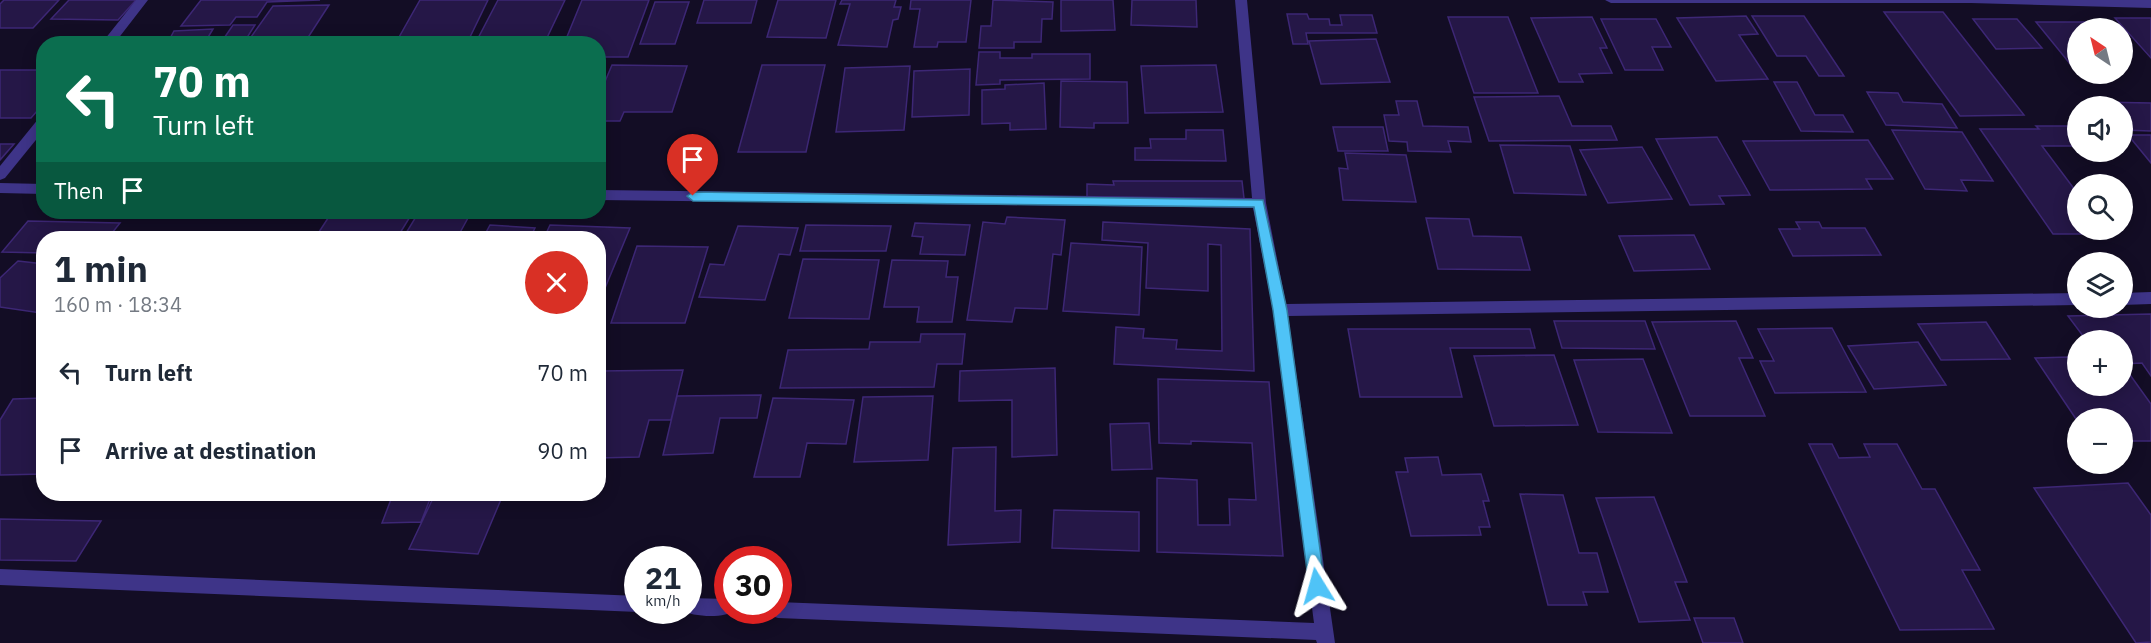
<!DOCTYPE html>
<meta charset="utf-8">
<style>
body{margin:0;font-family:"IBM Plex Sans",sans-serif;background:#f2f2f3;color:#1f2937;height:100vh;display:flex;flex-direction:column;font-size:22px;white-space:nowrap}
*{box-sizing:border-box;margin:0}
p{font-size:20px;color:#747a83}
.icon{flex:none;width:33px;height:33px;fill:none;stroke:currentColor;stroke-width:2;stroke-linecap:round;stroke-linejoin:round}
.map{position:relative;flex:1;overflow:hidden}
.panel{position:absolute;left:36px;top:231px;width:570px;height:270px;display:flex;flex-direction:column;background:#fff;border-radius:24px;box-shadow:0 3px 15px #0003}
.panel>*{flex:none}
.guide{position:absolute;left:36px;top:36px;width:570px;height:183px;border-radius:24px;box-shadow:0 3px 15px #0003;background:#0b6e4f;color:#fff;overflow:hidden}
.needle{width:39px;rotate:325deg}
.controls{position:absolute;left:2067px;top:18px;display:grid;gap:12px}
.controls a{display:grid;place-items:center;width:66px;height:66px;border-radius:50%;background:#fff;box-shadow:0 3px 15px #0003;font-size:30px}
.speed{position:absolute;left:624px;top:546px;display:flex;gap:12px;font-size:30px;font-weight:700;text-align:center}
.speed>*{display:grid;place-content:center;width:78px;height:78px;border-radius:50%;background:#fff;box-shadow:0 3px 15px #0003;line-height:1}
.speed small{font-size:15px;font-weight:400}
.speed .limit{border:9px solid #d22;background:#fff;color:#111}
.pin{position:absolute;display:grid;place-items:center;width:51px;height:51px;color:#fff;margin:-62px -26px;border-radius:50% 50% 50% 0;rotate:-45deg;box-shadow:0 0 6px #0007}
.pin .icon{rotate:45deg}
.me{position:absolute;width:66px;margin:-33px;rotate:352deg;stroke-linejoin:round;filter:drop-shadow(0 0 4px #0008)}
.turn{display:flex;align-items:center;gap:21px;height:126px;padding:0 18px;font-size:27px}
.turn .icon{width:78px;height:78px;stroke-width:2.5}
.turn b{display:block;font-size:42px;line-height:51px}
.then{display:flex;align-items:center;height:57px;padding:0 18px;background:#0003;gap:12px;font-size:22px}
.round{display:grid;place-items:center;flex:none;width:63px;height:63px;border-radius:32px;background:#f2f2f3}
.overview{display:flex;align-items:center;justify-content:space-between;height:102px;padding:0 18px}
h1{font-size:36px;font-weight:700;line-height:45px}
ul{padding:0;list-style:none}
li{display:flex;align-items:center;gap:18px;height:78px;padding:0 18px}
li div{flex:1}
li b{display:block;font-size:22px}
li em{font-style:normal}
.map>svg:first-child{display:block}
.building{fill:#251747;stroke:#3d2775;stroke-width:1.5}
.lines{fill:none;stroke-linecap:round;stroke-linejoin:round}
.minor{fill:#3e3488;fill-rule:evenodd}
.route{fill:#4fc3f7;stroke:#337fa1;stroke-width:1.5}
</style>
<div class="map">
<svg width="2151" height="643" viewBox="0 0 2151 643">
<rect width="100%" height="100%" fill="#130d25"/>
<path class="building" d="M4 0H59L33 28H0V4Z
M69 0H136L118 20 51 19Z
M201 0H320L267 2 257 17H236L230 25 181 26Z
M420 0H488L470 37 398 39Z
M498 0H565L544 44H475Z
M582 0H649L628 57H598V44H564Z
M704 0H757L751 23H697Z
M778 0H836L826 38 767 37Z
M842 0H896L894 7H901L898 19 893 20 887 47 838 45 850 4H840Z
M911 0H971L966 42H938L937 47H914L920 9H910Z
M993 0 1053 2 1052 19H1042L1041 42H1014V48H979L981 26H991Z
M1061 0H1113L1115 30 1061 31Z
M1132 0H1196L1197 27 1131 25Z
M655 2H689L675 44H640Z
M329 5 307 39 288 40 285 44H246L273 6Z
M1884 12H1943L2024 115 1960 116Z
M1287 14H1307L1309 19H1329L1330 25H1342L1340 15H1372L1377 33H1306L1308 44H1293Z
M1746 16 1758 34 1739 35 1768 79 1716 81 1677 18Z
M1752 16H1804L1844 76H1819L1806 56H1777Z
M1448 17H1508L1538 93H1474Z
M1592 17 1607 48H1600L1612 73 1579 74 1583 82H1559L1531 18Z
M2115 18H2151V58Z
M1601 19H1656L1671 47H1652L1663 70H1625Z
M1973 19H2017L2042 48 1996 49Z
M2036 22H2091L2097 28H2078V65H2071Z
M233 25H255L243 44H220Z
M213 29 204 44H167L174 31Z
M1376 39 1390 82 1321 84 1309 41Z
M979 52H1000V58H1032V54H1090V79L1000 80V84L976 85Z
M612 65 687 66 672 112H624L620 121H598V98Z
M762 65H825L806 152H738Z
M1216 65 1223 112 1145 113 1141 66Z
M910 66 904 130 836 132 845 68Z
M970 69 969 115 912 117 914 71Z
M0 70H44V103L31 118H0Z
M1061 81 1127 82 1128 123H1094V128L1060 127Z
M1774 82H1797L1815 115H1843L1853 132 1801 131Z
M1044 83 1046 129 1010 130V123L982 124V90L1005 89V85Z
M1867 92 1898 93 1903 102 1942 104 1957 128 1886 125Z
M1559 96 1572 126H1611L1617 140 1489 141 1474 97Z
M1396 101H1417L1423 126 1468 127 1471 142 1448 141 1451 152 1408 151 1407 142 1389 141 1384 115H1399Z
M2098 102 2151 103V131L2122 130V106H2101Z
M2036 126H2078V146H2042L2078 194V230H2104L2107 234H2053L1980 129H2039Z
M1333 127H1383L1388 151H1338Z
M1186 130H1223L1226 161 1135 160V148H1151L1150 139H1186Z
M1892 130 1962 132 1993 181 1961 180 1967 191 1925 189Z
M2128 135H2151V163Z
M1717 137 1750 195 1719 196 1724 204 1690 205 1656 139Z
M1868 140 1893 179H1866L1872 189 1770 190 1743 141Z
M0 144H14L0 160Z
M1500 145 1570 146 1586 195 1514 193Z
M1642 147 1672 199 1608 203 1580 150Z
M1345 153 1406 155 1416 202 1343 200 1339 168 1348 169Z
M1113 181H1242L1245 207 1087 198V184L1114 185Z
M332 212H413L397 238H315Z
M417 215 468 218 457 238H403Z
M1007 217 1065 220 1061 255 1053 254 1047 309 1015 308 1012 322 967 320 983 222 1005 224Z
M1426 218 1469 219 1473 236 1521 237 1530 270 1438 269Z
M28 221 120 223 108 238H44V253L2 252Z
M1103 222 1250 229 1254 371 1114 364 1116 327 1144 329 1143 338 1177 340 1176 349 1222 351 1221 245 1208 244V291L1146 288 1148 243 1102 240Z
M1796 222H1819L1822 228H1865L1881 255 1793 256 1779 229H1800Z
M915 223 970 225 965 255 920 254 923 237 912 236Z
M490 225 535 228 530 238H483Z
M550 225 630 228 598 305V238H544Z
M806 225 891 226 886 251H800Z
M738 226 798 228 790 255 779 254 765 300 699 297 710 264 724 265Z
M1694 235 1710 269 1634 271 1619 236Z
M1071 243 1142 247 1139 315 1063 311Z
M637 246 708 247 685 323H611Z
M803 259 879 260 869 319 789 318Z
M892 260 948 261 946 277H958L952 322H917L919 307H884Z
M18 261 44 264V311L41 313 0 307V278Z
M2151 314V376L2142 363 2122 364V340H2086L2068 316Z
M1554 321H1645L1655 349 1562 348Z
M1736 321 1753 358H1739L1765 416H1690L1652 322Z
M1986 322 2010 359 1941 360 1918 324Z
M1832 328 1866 392 1775 393 1760 361H1774L1758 329Z
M1348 329H1530L1535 348H1450L1462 397H1360Z
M921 334H965L962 364H937L934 387 780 388 788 350 869 349 870 342H920Z
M1918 342 1946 385 1874 389 1848 346Z
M1554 355 1578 425 1494 426 1474 356Z
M2069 357 2078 369V386H2122V372H2128L2151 404V441H2122V418H2078V422L2035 358Z
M1643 359 1672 433 1598 432 1574 360Z
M1055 368 1057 455 1012 457V400L959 401 960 371Z
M683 370 671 420H649L639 457 598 458V371Z
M1158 379 1269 382 1283 556 1157 552V478L1197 480 1198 525H1230L1229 499 1256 500 1252 443 1191 441V444L1159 443Z
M761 395 757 418H720L713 453 663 455 677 396Z
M933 396 928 460 854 462 863 397Z
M44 398V474L0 475V420L13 399Z
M773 398 854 400 846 444 807 443 800 477H754Z
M1149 423 1152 469 1112 470 1110 424Z
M1809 444H1832L1839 458 1870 457 1864 444H1897L1922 489H1935L1980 570H1962L1994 629 1900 630Z
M996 447 995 511 1021 510 1020 542 948 545 953 448Z
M1438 457 1442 475 1481 474 1489 501H1483L1490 527H1479L1481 535 1411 536 1396 472H1408L1405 458Z
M2128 483 2151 515V642L2136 643 2034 488Z
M393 494H432L421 522 382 523Z
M435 494 502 497 478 554 409 549Z
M1520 494 1563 495 1579 553H1597L1608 592H1583L1587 605H1548Z
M1654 497 1687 582H1675L1690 620 1639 622 1596 498Z
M1054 510 1139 512V551L1052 548Z
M0 519 101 521 76 561 0 560Z
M1694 618H1734L1743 643H1703Z"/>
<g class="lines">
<path class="minor" d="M136 0H148L114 44H101Z
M1235 0H1247L1266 203 1286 304 2078 293V305L1288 316 1335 643H1317L1316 640 778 618 772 616 769 610H778V602L1314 623 1273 310 1253 208 598 200V190L1252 198Z
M1605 0H2151V8L1971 3H1611Z
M44 117V130L5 178 0 180V166L39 118Z
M0 183 44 184V194L0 193Z
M2151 292V304L2122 305V293Z
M0 569 638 596V610H643L638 612 0 585Z
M688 598 728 599V610H735C726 619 692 617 681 610H688Z"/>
</g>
<path class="route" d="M693 192 1263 200 1287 310 1325 586 1323 591 1317 594 1311 591 1309 586 1273 310 1254 207 693 201 687 196Z"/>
</svg>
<div class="controls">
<a><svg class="needle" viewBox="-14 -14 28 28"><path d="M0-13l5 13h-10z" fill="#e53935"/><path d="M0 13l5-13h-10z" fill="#747a83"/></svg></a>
<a><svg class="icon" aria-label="sound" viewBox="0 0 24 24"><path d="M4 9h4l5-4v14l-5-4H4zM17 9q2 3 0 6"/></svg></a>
<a><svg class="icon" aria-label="search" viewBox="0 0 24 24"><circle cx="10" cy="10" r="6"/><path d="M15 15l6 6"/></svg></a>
<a><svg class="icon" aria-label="layers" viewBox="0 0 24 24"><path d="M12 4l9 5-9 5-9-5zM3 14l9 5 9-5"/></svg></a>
<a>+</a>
<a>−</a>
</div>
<div class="speed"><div>21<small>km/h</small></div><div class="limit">30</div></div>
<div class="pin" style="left:693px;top:196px;background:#d93025"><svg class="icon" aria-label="arrive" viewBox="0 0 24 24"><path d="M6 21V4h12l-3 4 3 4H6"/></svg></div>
<svg class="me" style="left:1317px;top:586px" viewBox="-20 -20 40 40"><path d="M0-17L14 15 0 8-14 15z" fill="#4fc3f7" stroke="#fff" stroke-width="4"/></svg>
<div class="guide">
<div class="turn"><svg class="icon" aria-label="left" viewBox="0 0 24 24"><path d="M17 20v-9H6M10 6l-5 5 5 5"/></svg><div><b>70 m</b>Turn left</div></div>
<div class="then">Then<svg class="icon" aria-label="arrive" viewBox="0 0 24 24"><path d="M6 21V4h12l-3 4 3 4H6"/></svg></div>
</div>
<section class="panel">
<div class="overview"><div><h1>1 min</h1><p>160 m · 18:34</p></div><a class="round" style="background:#d93025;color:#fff"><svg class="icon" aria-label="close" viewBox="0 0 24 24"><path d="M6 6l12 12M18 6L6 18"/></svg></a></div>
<ul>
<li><svg class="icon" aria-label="left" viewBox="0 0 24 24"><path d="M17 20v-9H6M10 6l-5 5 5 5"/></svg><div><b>Turn left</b></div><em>70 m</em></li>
<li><svg class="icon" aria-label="arrive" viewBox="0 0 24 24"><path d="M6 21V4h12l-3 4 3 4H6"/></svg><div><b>Arrive at destination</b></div><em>90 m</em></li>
</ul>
</section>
</div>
